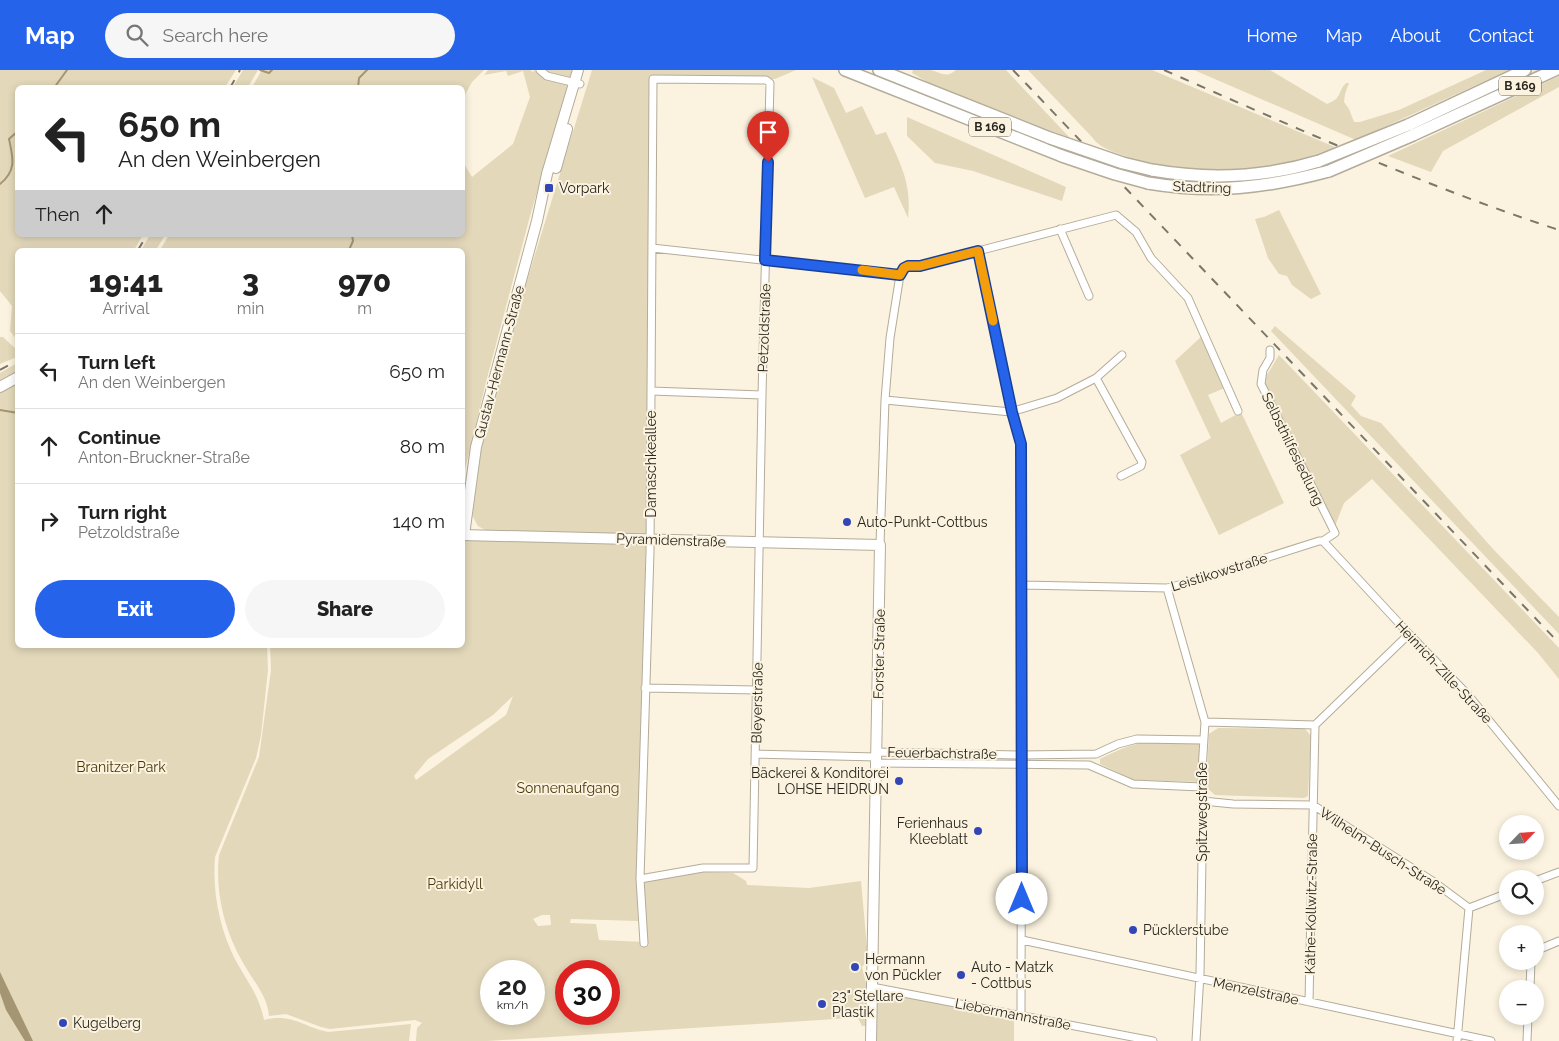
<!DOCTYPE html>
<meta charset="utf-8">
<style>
body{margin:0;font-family:Raleway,sans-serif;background:#f6f6f6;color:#222;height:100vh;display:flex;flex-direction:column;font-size:19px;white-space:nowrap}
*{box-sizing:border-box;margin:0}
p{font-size:16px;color:#767676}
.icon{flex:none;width:28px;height:28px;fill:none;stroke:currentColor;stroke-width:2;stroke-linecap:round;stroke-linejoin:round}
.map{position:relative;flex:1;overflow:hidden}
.drawer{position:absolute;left:15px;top:178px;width:450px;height:400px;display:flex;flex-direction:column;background:#fff;border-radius:8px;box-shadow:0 2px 8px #0003}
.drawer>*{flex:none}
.hud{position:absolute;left:15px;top:15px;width:450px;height:152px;border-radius:8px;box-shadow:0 2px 8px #0003;background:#fff;color:#222;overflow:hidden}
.needle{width:32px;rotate:65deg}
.controls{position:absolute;left:1499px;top:745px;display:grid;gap:10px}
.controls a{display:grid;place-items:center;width:45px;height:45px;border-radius:50%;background:#fff;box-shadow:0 2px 8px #0003;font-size:25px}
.speed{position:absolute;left:480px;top:890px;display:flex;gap:10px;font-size:25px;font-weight:700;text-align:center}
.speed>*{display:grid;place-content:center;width:65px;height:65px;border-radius:50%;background:#fff;box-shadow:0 2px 8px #0003;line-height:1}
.speed small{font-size:12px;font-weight:400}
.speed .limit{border:8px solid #d22;background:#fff;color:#111}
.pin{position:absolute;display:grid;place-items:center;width:42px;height:42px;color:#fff;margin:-51px -21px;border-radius:50% 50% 50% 0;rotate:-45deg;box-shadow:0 0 5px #0007}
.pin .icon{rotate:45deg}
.me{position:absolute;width:55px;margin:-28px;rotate:0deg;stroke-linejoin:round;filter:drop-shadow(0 0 4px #0008)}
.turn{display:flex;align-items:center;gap:18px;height:105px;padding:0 20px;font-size:22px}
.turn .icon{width:65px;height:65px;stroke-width:2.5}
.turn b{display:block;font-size:35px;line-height:42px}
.then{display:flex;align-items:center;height:48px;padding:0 20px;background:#0003;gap:10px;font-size:19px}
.eta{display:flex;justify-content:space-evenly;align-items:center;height:85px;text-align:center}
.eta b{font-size:30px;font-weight:800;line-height:35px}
.primary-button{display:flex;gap:10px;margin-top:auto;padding:10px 20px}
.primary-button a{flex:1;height:58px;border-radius:30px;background:#2563eb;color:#fff;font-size:20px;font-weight:800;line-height:58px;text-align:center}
.primary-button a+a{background:#f6f6f6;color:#222}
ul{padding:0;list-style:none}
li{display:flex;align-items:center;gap:15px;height:75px;padding:0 20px;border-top:1px solid #e0e0e0}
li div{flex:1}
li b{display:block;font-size:19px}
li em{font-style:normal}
header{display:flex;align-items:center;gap:30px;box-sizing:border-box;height:70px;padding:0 25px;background:#2563eb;color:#fff}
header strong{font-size:24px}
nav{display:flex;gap:28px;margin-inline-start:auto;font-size:18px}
.search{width:350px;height:45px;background:#f6f6f6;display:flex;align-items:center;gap:12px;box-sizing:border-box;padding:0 18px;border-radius:28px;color:#767676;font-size:19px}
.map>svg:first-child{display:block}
.green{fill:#e3d8ba;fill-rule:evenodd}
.water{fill:#a49672}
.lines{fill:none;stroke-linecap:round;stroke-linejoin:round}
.stream{stroke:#a49672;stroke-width:2}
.street-casing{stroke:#b4ac9a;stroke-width:9}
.secondary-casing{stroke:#b4ac9a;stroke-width:12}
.primary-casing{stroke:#b4ac9a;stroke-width:14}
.street{stroke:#fff;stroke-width:7}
.secondary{stroke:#fff;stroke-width:10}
.primary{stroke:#fff;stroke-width:11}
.rail{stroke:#7a7669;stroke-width:2;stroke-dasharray:9 9;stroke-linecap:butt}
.primary-bridge-casing{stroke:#b4ac9a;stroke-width:14;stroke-linecap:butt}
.primary-bridge{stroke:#fff;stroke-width:11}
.route-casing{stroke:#184099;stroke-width:12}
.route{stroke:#2563eb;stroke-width:9}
.slow{stroke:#f59e0b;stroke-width:9}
.poi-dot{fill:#3246b8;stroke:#fbf3df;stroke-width:2}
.labels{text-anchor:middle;stroke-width:4;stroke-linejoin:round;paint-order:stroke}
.shield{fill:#fbf3df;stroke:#676458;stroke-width:1}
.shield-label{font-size:12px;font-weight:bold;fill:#28261e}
.street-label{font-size:14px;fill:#28261e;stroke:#fbf3df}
.poi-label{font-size:14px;fill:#28261e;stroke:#fbf3df;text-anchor:start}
.park-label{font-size:14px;fill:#4a3a0a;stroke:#fbf3df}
</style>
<header>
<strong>Map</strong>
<div class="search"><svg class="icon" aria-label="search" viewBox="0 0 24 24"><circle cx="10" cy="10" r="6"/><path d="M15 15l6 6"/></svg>Search here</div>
<nav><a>Home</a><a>Map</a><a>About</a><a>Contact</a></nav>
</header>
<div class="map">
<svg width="1559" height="971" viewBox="0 0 1559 971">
<rect width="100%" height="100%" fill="#fbf3df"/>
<path class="green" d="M0 0H236L225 17 18 18V165H143L134 180H18L17 270 10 261 12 236 0 221Z
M243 0H258L248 17H233Z
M262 0H484L472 12 463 29 462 18 252 17Z
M488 0H531L532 2 536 0 537 2 538 0H574L550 78 530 146 486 312 463 408 462 180H160L169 165H462L463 92 472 107 513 74 530 27 523 1 508 6 506 1 484 5Z
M592 0H796L775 9 651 7 646 465 487 461 478 456 473 447V437L481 380 496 311Z
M855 0H863L944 32 943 34Z
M913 0C918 0 925 0 930 0 941 2 946 9 956 0H1006L1070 68 929 13 912 3Z
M1028 0H1152L1335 77C1271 104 1199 107 1132 88 1119 84 1100 79 1092 67Z
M1194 0H1270L1327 34C1343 28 1337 22 1346 13H1349L1345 24 1344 32 1349 39 1354 52H1360L1399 40 1486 0H1509L1356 70Z
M1536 0H1545L1450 43 1449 42 1451 39Z
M1559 6V17L1443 81 1431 102 1388 86Z
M812 7 834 18 846 43 862 36 876 65 886 62C900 93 912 113 908 148L894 117 865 128Z
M969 42H971L1091 88 1096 94Z
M907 47 1066 117 1062 131 973 101 935 93 907 66Z
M1350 85 1354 87 1299 105 1228 114 1189 113 1157 110 1122 101 1119 97C1130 100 1141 104 1152 106 1200 115 1255 114 1302 101 1318 97 1334 91 1350 85Z
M1279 140 1321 224 1311 229 1292 215 1287 206 1279 204 1268 188 1255 149 1264 147Z
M150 165H165L156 180H141Z
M1275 256 1356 326 1351 335 1361 346 1381 353 1494 480 1559 547V564L1271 261Z
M1202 266 1227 317 1208 325 1221 353 1241 342 1284 433 1219 465 1180 385 1211 368 1175 291Z
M0 267H3L18 281 17 287 0 294Z
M1279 285 1559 578V609L1538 583 1372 409 1344 433 1335 456 1265 313 1267 305Z
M17 293V301L0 313V303Z
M17 311 18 575H267L268 600 261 665 256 688 215 787C212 822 220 861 236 891 248 913 259 925 264 950 292 943 303 957 328 962L411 954 409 971H0V321Z
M463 470 646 473 637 809 638 851 571 849 570 853 596 854 599 870 646 872 644 811 703 802 733 803 746 811 747 815 809 818 861 811 868 889 862 897 866 913V956H862L857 946 851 948 488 971H416L417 958 422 953 415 950 330 959 321 957 286 944 269 946C267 924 252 910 242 891 224 859 215 822 219 785L259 687 271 600 270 575H462ZM513 626 506 645 416 710 414 706 428 689 493 645ZM542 845H550L551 855 538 856 533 849ZM491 901H534V944H491ZM566 901H609V944H566Z
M1218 658 1305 659 1311 666 1308 726 1304 728 1215 725 1206 717 1209 664Z
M1147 672 1200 674 1199 712 1134 710 1100 694V689C1116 681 1130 674 1147 672Z
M876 920 1004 944 1014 949V971H877Z"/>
<path class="water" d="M0 902 33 971H25L6 940 0 923Z"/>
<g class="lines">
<path class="stream" d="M260 0 269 3 272 0
M54 18 67 0
M358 18 359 8 367 0
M0 114C17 100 13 88 9 69L18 61
M349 180 353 171 352 165
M0 340 18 343"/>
<g class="street-casing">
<path id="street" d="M540 0 547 6 580 14
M653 9 766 10 770 13 762 325 753 798H703L640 809 650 482Z
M1060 159 1089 226
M652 178 900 205
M978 181 1011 342 1021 374 1022 515 1021 945
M1270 280V288L1263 300 1261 314 1335 463 1323 471
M1096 308 1142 392 1141 396 1121 406
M651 321 762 325
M885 330 1011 342 1057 328 1096 308 1122 285
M1323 471 1409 564 1469 626 1559 736
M880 475 885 330 890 268 900 205 904 199 908 196 920 195 978 181 1116 145 1136 162 1151 188 1188 228 1238 341
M1022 515 1167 518 1187 513 1319 471H1323
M1167 518 1205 652 1201 717 1203 731 1200 904 1196 971
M645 618 757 620
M1205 652 1315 655 1409 564
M877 682 1021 685 1096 684 1118 674 1137 669 1203 670
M755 684 877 687
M877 693 1089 695 1133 714 1201 717
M1203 731 1233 734 1313 735 1434 812 1469 838
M640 809 644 873
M1535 811 1559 802
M1469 838 1508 823
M1022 870 1491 971
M1535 881 1559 871
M872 917 1153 971
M1530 919 1531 891
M1309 932 1315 655
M1457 971 1469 838
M1527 971 1528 946"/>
</g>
<g class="secondary-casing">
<path id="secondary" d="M556 98 567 59
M0 317 18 307
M462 465 880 475 871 971
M464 465 476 377 537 151 547 104 578 0"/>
</g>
<g class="primary-casing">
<path id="primary" d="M845 0 1062 86
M879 0 1050 68
M1408 55 1525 0
M1413 65 1555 0
M1152 100C1209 110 1263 108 1319 91
M1148 113C1213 124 1266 118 1329 101"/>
</g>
<use href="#street" class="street"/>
<use href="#secondary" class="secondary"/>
<use href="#primary" class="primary"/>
<path class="rail" d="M1013 0 1559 573
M1164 0C1294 57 1424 116 1559 160
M230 18 240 0
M138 180 147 165
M0 300 18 290"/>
<g class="primary-bridge-casing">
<path id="primary-bridge" d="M1050 68 1123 93 1152 100
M1062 86 1115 104 1148 113
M1319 91 1408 55
M1329 101 1413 65"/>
</g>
<use href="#primary-bridge" class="primary-bridge"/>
</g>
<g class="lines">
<g class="route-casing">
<path id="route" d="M768 92 765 190 900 205 904 198 908 196H920L978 181 1012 342 1021 374 1022 829"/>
</g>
<use href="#route" class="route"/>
<path class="slow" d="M862 200 900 205 904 198 908 196H920L978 181 993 251"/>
</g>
<g class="poi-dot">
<rect x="544" y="113" width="10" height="10" rx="2.5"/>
<circle cx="847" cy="452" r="5"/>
<circle cx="899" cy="711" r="5"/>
<circle cx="978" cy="761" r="5"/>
<circle cx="1133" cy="860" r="5"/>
<circle cx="855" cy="897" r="5"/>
<circle cx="961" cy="905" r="5"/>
<circle cx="822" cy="934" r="5"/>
<circle cx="63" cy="953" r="5"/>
</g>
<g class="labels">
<g class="shield">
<rect x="1499" y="6.5" width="42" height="19" rx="4"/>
<rect x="969" y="47.5" width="42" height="19" rx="4"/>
</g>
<g class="shield-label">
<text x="1520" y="20">B 169</text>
<text x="990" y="61">B 169</text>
</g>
<g class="street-label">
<text transform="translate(1202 117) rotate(2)" y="5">Stadtring</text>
<text transform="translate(764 258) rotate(-88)" y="5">Petzoldstraße</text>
<text transform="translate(499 292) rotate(-75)" y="5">Gustav-Hermann-Straße</text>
<text transform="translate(1293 379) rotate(64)" y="5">Selbsthilfesiedlung</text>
<text transform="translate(651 394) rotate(-90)" y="5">Damaschkeallee</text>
<text transform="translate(671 470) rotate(2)" y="5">Pyramidenstraße</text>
<text transform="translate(1219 502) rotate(-17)" y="5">Leistikowstraße</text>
<text transform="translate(879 584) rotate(-89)" y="5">Forster Straße</text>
<text transform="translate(1444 602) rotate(47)" y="5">Heinrich-Zille-Straße</text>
<text transform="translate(757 633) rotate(-89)" y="5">Bleyerstraße</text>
<text transform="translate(942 683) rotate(1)" y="5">Feuerbachstraße</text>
<text transform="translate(1202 742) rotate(-90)" y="5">Spitzwegstraße</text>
<text transform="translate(1383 781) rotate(33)" y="5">Wilhelm-Busch-Straße</text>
<text transform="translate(1311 834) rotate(-89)" y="5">Käthe-Kollwitz-Straße</text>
<text transform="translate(1256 921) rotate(12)" y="5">Menzelstraße</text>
<text transform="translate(1013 944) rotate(11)" y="5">Liebermannstraße</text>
</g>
<g class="poi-label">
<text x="559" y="123">Vorpark</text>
<text x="857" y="457">Auto-Punkt-Cottbus</text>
<text x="889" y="708" text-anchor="end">Bäckerei &amp; Konditorei<tspan x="889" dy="16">LOHSE HEIDRUN</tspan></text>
<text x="968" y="758" text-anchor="end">Ferienhaus<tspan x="968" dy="16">Kleeblatt</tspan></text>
<text x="1143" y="865">Pücklerstube</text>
<text x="865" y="894">Hermann<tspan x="865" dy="16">von Pückler</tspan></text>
<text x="971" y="902">Auto - Matzk<tspan x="971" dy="16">- Cottbus</tspan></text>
<text x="832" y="931">23" Stellare<tspan x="832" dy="16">Plastik</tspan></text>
<text x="73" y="958">Kugelberg</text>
</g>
<g class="park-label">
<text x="121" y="702">Branitzer Park</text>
<text x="568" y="723">Sonnenaufgang</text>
<text x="455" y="819">Parkidyll</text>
</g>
</g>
</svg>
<div class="controls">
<a><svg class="needle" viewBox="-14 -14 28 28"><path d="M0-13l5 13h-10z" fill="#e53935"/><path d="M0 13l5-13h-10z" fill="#767676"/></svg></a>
<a><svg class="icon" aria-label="search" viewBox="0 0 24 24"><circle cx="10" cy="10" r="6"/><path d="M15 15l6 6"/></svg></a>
<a>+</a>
<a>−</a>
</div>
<div class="speed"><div>20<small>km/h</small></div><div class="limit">30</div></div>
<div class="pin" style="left:768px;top:92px;background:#d93025"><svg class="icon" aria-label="arrive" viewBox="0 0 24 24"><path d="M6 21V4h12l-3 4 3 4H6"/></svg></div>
<svg class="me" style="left:1022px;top:829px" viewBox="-20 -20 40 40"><circle r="19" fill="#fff"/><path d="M0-13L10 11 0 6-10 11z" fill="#2563eb"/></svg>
<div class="hud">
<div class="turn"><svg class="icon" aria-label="left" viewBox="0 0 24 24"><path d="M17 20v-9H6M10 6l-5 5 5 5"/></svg><div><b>650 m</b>An den Weinbergen</div></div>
<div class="then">Then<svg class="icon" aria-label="ahead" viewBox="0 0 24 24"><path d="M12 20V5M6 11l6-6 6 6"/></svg></div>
</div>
<section class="drawer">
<div class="eta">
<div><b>19:41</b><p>Arrival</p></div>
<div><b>3</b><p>min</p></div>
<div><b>970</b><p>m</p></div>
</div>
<ul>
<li><svg class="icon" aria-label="left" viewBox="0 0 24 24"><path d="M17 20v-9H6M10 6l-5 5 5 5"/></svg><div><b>Turn left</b><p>An den Weinbergen</p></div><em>650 m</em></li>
<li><svg class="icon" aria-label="ahead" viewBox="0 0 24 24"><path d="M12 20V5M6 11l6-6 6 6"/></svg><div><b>Continue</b><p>Anton-Bruckner-Straße</p></div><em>80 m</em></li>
<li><svg class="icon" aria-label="right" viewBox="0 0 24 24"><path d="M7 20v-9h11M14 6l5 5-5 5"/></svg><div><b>Turn right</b><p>Petzoldstraße</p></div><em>140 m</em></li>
</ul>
<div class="primary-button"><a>Exit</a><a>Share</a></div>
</section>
</div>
